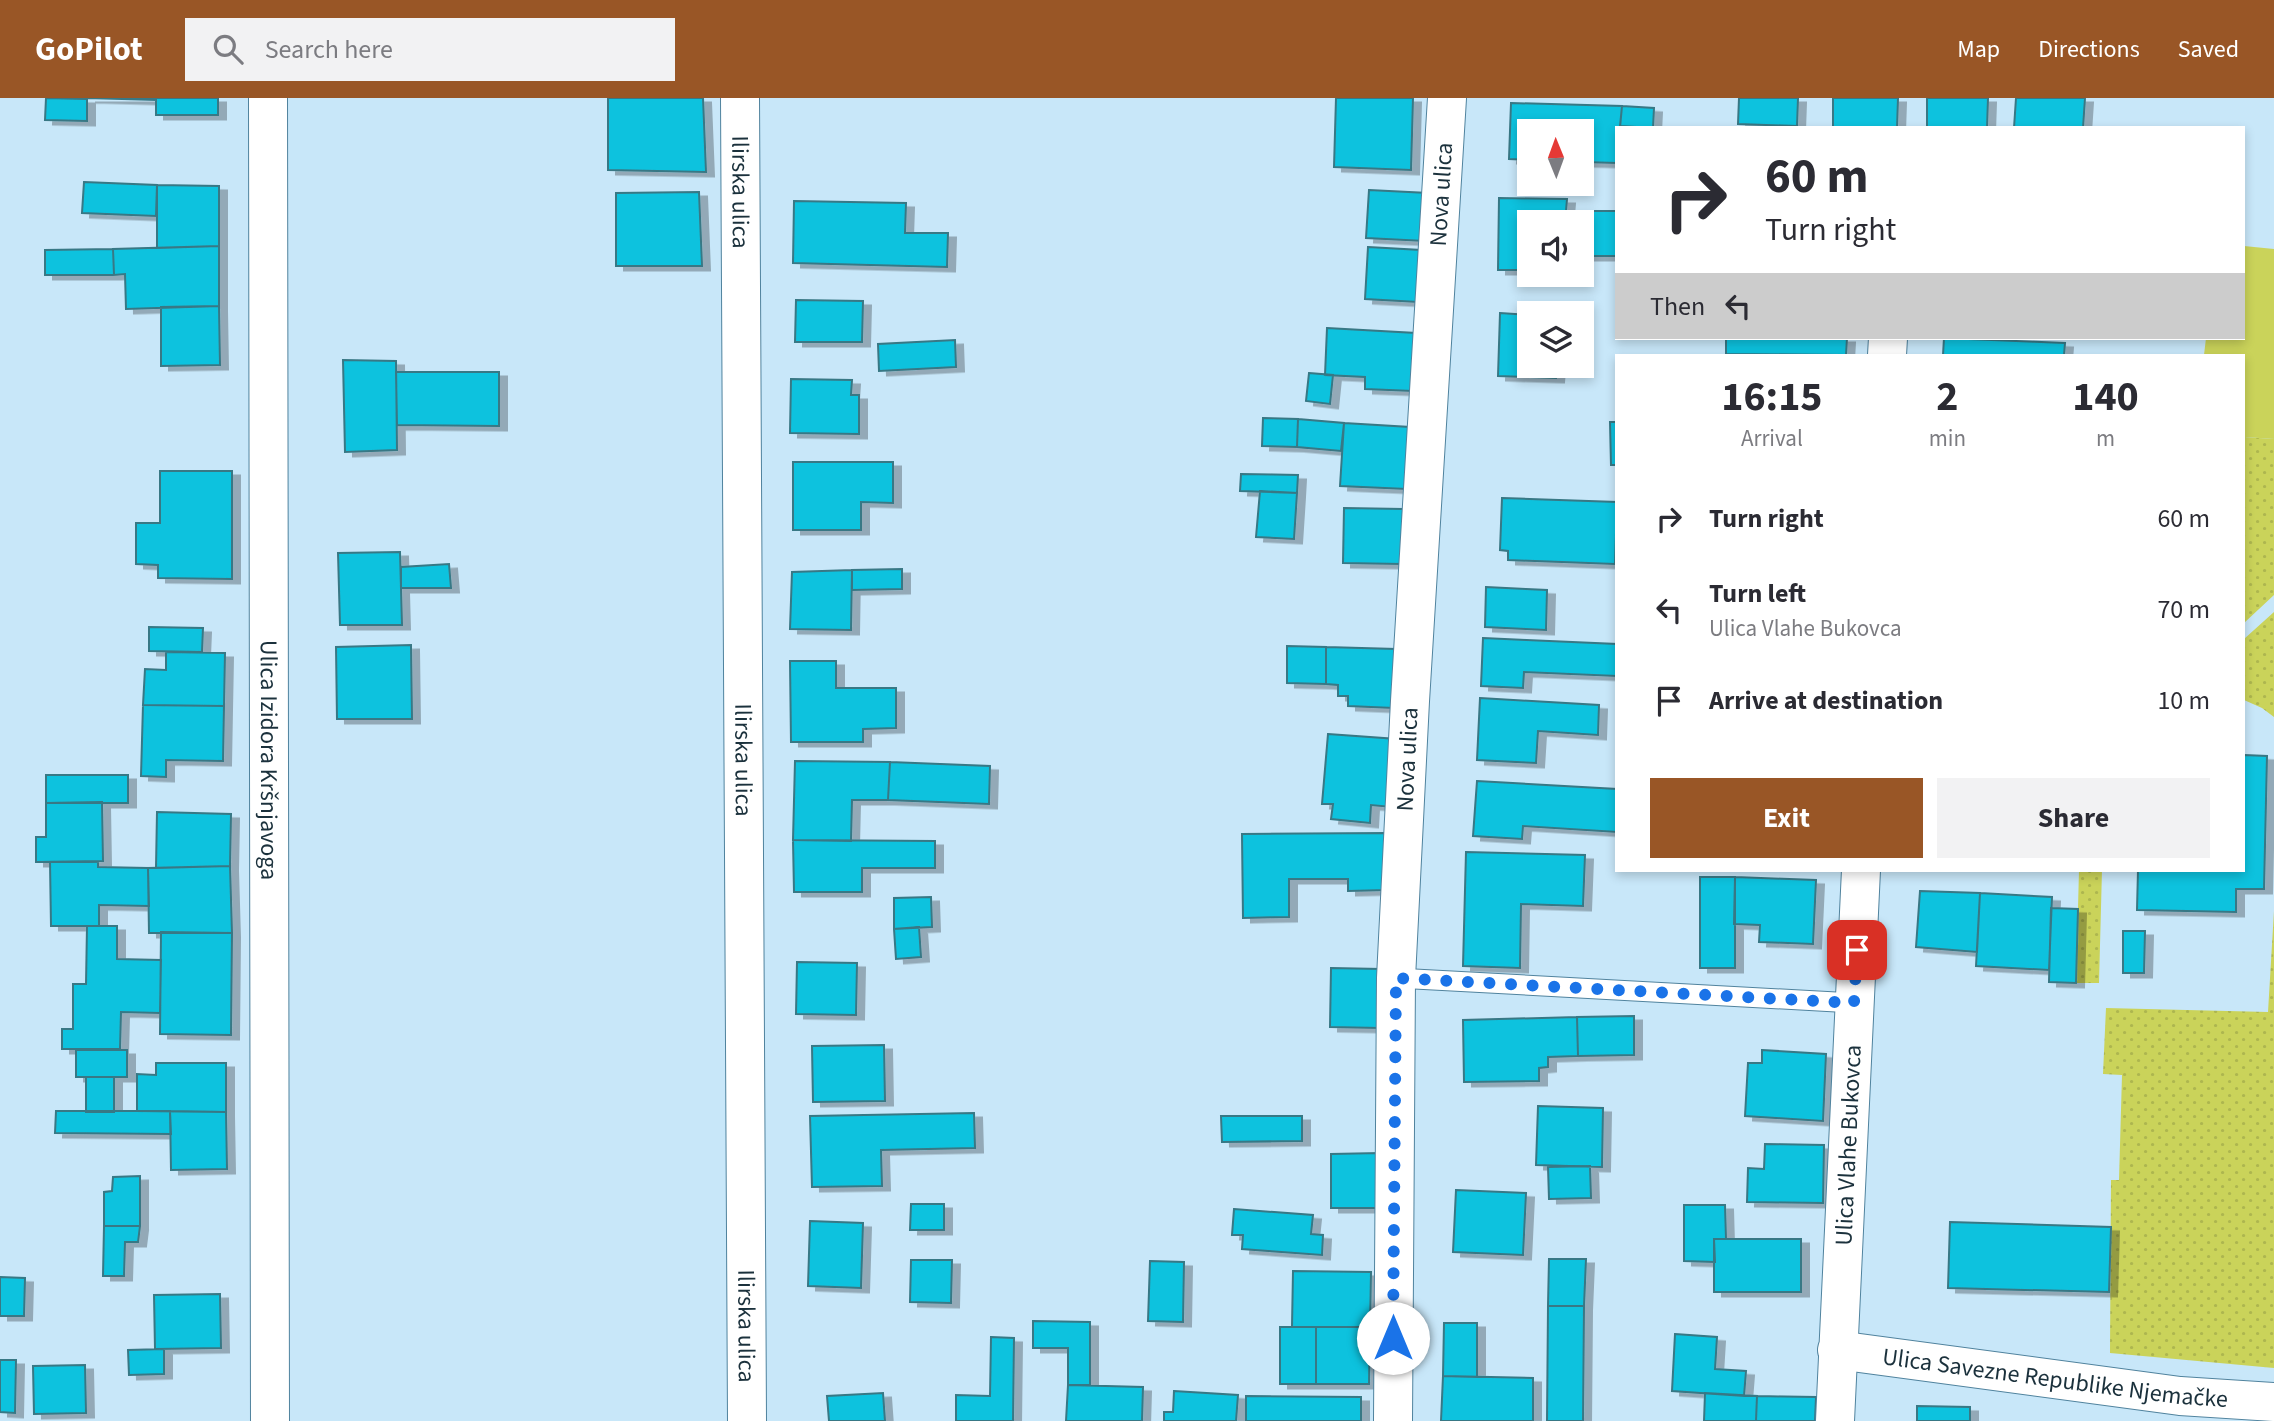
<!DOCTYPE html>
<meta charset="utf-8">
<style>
body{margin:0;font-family:"Source Sans 3",sans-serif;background:#f2f2f3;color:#2b2b33;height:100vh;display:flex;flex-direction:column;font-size:26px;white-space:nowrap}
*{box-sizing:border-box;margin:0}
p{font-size:23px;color:#7c7c81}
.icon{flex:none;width:38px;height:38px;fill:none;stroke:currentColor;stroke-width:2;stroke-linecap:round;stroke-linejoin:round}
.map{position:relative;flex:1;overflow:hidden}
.side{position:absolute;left:1615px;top:256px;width:630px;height:518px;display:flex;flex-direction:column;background:#fff;border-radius:0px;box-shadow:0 4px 10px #0003}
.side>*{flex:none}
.top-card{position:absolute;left:1615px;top:28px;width:630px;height:214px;border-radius:0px;box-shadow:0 4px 10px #0003;background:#fff;color:#2b2b33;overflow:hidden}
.needle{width:46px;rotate:359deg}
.tools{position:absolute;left:1517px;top:21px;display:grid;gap:14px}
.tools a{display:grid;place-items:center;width:77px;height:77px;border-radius:0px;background:#fff;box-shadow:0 4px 10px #0003;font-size:35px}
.pin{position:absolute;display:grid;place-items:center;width:60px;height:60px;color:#fff;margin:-30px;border-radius:14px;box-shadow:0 4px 10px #0006}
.me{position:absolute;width:77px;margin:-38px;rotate:0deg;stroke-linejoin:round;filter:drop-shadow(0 0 5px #0008)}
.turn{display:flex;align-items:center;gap:24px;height:147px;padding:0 35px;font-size:32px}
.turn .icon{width:91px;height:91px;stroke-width:2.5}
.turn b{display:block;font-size:49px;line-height:60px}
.then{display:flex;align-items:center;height:66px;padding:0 35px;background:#0003;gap:14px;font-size:26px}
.eta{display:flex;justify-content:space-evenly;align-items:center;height:119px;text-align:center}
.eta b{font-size:42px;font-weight:700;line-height:49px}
.button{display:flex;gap:14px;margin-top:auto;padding:14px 35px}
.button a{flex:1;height:80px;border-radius:0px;background:#995626;color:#fff;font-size:28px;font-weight:700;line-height:80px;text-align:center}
.button a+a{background:#f2f2f3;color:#2b2b33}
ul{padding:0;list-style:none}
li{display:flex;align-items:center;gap:21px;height:91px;padding:0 35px}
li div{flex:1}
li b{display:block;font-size:26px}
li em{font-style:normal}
header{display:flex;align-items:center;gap:42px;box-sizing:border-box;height:98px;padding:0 35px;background:#995626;color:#fff}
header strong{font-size:33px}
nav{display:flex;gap:38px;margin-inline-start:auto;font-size:24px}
.search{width:490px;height:63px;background:#f2f2f3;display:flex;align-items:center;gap:18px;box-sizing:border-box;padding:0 24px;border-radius:0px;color:#7c7c81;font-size:26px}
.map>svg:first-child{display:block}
.grass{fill:url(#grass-dots)}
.green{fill:#cad35a}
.building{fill:#0fc2de;stroke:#387885;stroke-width:2;filter:url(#shadow)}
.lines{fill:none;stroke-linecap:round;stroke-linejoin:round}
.service-casing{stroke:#50839e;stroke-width:21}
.minor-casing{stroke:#50839e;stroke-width:40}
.service{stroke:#fff;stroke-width:19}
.minor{stroke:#fff;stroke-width:38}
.route{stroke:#1a73e8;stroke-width:12;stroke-dasharray:0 21.6}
.labels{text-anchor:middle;stroke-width:6;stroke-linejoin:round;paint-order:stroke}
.street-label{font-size:24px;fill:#1b313c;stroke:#def2fe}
</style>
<header>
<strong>GoPilot</strong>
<div class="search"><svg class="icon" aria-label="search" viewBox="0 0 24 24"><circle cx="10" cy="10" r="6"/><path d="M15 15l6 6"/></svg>Search here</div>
<nav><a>Map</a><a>Directions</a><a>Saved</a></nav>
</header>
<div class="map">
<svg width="2274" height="1323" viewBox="0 0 2274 1323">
<defs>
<pattern id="grass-dots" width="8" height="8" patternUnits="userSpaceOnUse" patternTransform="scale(1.75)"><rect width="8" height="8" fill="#cad35a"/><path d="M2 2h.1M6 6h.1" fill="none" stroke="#adb64f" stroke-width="1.8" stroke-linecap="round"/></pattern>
<filter id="shadow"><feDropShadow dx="8" dy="4.5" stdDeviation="0" flood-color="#0004"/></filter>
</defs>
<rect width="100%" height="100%" fill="#c8e7f9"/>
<path class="grass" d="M2244 339 2274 341V497L2244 525Z
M2274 514V619L2262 610 2244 602V541Z
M2079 772H2102L2099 885H2076Z
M2274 813V1270L2110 1255 2111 1082H2119L2122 977 2103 976 2106 910 2268 914Z"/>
<path class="green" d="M2244 148 2274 151V341L2244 339V257H2204L2206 240H2244Z"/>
<path class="building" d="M46 0 87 1V23L45 22Z
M156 0V2L87 0Z
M156 0H218V17H156Z
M608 0H703L706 74 608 72Z
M1336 0H1413L1411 72 1334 69Z
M1739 0H1798L1797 28 1738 26Z
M1833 0H1898L1897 30H1833Z
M1927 0H1988L1987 30H1927Z
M2016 0H2085L2083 30H2014Z
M1511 5 1622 8 1620 30H1617V65L1582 64V33H1530V62L1509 61Z
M1622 8 1654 10 1653 30 1620 28Z
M84 84 157 87 156 118 82 115Z
M157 87 219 88V148L157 150Z
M1369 92 1428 95 1425 143 1366 140Z
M699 94 702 168H616V95Z
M1499 100 1567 101 1566 113H1617V158H1582V124H1530V172H1498Z
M794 103 906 105 905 135H948L947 169 793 165Z
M219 148V208L126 211 125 176 114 177 113 151Z
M1368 149 1421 152 1418 204 1365 201Z
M113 151 114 177H45V152Z
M796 202 863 203 862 244H795Z
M219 208 220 267 161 268V209Z
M1500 215 1530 217V268H1557L1556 280 1498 278Z
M1327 230 1416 235 1413 293 1365 291V279L1325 277Z
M1726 240H1847L1846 257 1726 256Z
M1944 240 2065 245 2064 257H1943Z
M955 242 956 269 879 273 878 246Z
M343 262 396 263 397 352 345 354Z
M396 274H499V328L397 327Z
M1309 275 1333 277 1330 306 1306 303Z
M791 281 852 282 851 297H859V336L790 335Z
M1263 320 1298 321 1297 349 1262 348Z
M1298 321 1344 325 1341 353 1297 349Z
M1610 324H1617V367H1611Z
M1344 325 1410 329 1407 391 1340 388Z
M793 364H893V405L861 404V432H793Z
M160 373H232V481L158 480V467L136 466V425H160Z
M1241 376 1298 377 1297 395 1240 393Z
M1260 393 1297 395 1294 441 1256 439Z
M1502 400 1617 404 1615 466 1508 462V453L1500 452Z
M1344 410 1403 411 1402 466 1343 465Z
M400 454 402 527H340L338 455Z
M449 466 451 490H401V469Z
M902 471V491L852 492V472Z
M852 472 851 532 790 531 792 474Z
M1486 489 1547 492 1546 532 1485 529Z
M149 529 203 530 202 554 149 553Z
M1483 540 1617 546V578L1524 574 1523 590 1481 588Z
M411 547 412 621H337L336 549Z
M1287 548 1326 549V586L1287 585Z
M1326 549 1396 551 1394 610 1348 608V598H1338V587L1326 586Z
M166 554 225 555 224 608 143 607 145 571 166 572Z
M790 563H836V590H896V630L863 631V644H791Z
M1480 600 1599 607 1598 637 1538 633 1536 665 1477 662Z
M143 607 224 608 223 663 166 662V679L141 678Z
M1328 636 1397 641 1392 709 1371 707 1370 725 1331 721 1333 706H1322Z
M2244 657 2267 658 2264 791H2236V814L2137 812 2138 772H2244Z
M795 663 890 664 888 702H852L851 743 793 742Z
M890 664 990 668 989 706 888 702Z
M46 677H128V705H46Z
M1477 683 1617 691V734L1523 728 1522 741 1473 738Z
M102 704 103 763 36 764V739H46V705Z
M157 714 231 716 230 768 156 770Z
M1387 735V792L1348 793V781H1289V819L1243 820 1242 736Z
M793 742 935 743V770H862V794H794Z
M1466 754 1585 757 1583 808 1521 806 1520 870 1463 868Z
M50 764H98V769L148 770 149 808 99 807V828H51Z
M230 768 232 835H149L148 770Z
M1700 779H1735V870H1700Z
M1735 779 1816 782 1813 846 1759 844 1760 827 1734 826Z
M1920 793 1980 795 1977 854 1916 849Z
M1980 795 2052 799 2049 872 1976 868Z
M931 799 932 829 894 831V800Z
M2051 810 2078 811 2076 885 2049 884Z
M87 828H117V861L161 862 160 915 121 914 120 951H62V931H73V886H86Z
M919 829 921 859 896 861 894 831Z
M2123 833H2145L2144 875H2123Z
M161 834 232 835 231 937 160 936Z
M797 864 857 865 856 917 796 916Z
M1331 870 1381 871 1380 930 1330 929Z
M1634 918V957L1578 958 1577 919Z
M1577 919 1578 958 1548 959V969L1539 970V983L1464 984 1463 922Z
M884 947 885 1003 813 1004 812 948Z
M76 952H127V979H76Z
M1762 952 1826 956 1823 1023 1745 1018 1748 965H1762Z
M156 965H226V1014L137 1013V976L156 977Z
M86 979H114V1014H86Z
M1538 1008 1603 1010 1602 1069 1536 1067Z
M56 1013H170L171 1036 55 1035Z
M170 1013 226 1014 227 1071 171 1072Z
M974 1015 975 1050 881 1052 882 1088 812 1089 810 1018Z
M1221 1018H1302V1043L1222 1044Z
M1765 1046 1824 1047 1823 1105 1747 1104 1748 1070 1764 1071Z
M1380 1055V1110H1331V1056Z
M1590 1068 1591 1100 1549 1101 1548 1069Z
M140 1078V1128H104V1094L112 1093 113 1079Z
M1456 1092 1526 1095 1523 1157 1453 1154Z
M911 1106H944V1132H910Z
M1684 1107H1725L1726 1141H1714L1715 1164 1684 1163Z
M1234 1111 1313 1117 1311 1136 1323 1137 1322 1157 1242 1151 1243 1137H1232Z
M810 1123 863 1125 861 1190 808 1188Z
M1950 1124 2111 1129 2109 1194 1948 1190Z
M104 1128H140L138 1144H125L124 1178H103Z
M1714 1141H1801V1194H1714Z
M1549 1161H1586L1584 1208H1548Z
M911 1162H952L951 1205 910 1204Z
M1150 1163 1184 1164 1183 1224 1148 1223Z
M1293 1173 1371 1174 1370 1229H1292Z
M0 1179 25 1180 24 1218H0Z
M220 1196 221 1250 155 1251 154 1197Z
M1548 1208H1584L1583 1323H1547Z
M1033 1223 1090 1224V1287H1068V1250H1033Z
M1444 1225H1477V1279L1443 1278Z
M1280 1229H1316V1286H1280Z
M1316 1229H1370L1369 1286H1316Z
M1675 1236 1717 1239 1715 1271 1746 1273 1744 1298 1672 1293Z
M991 1239 1014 1240 1013 1323H956V1297L990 1298Z
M164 1251V1276L129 1277 128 1252Z
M0 1262H16L15 1315 0 1314Z
M85 1267 86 1315 34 1316 33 1268Z
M1443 1278 1533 1280V1323H1441Z
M1068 1287 1143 1289 1142 1323H1066Z
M1174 1293 1238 1297 1236 1323H1164V1314H1173Z
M883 1295 885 1323H829L827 1298Z
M1705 1295 1757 1298 1756 1323H1704Z
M1246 1298 1361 1299V1323H1246Z
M1757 1298 1816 1299 1815 1323H1756Z
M1917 1308 1970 1309V1323H1917Z"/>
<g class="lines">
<g class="service-casing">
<path id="service" d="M1396 880 1854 905"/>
</g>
<g class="minor-casing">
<g id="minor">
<path id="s1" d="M268 0 270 1323"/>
<path id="s2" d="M740 0 747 1323"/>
<path d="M1887 257 1888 240"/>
<path id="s3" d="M1837 1252 2180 1298 2274 1304"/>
<path id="s4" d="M1393 1323 1396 880 1410 603 1447 0"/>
<path id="s5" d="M1835 1323 1861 772"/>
</g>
</g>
<use href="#service" class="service"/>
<use href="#minor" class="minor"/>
</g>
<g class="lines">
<path class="route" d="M1393 1240 1396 880 1854 905 1857 852"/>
</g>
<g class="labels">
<g class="street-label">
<text dy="8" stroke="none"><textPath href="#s2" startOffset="94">Ilirska ulica</textPath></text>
<text dy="8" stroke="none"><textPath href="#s4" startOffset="1228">Nova ulica</textPath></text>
<text dy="8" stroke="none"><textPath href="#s1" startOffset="662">Ulica Izidora Kršnjavoga</textPath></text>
<text dy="8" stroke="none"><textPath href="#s4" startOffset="662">Nova ulica</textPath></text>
<text dy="8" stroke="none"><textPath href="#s2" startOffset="662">Ilirska ulica</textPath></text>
<text dy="8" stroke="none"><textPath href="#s5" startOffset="276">Ulica Vlahe Bukovca</textPath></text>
<text dy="8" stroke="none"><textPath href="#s2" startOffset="1228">Ilirska ulica</textPath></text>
<text dy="8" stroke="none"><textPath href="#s3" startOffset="220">Ulica Savezne Republike Njemačke</textPath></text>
</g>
</g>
</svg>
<div class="tools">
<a><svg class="needle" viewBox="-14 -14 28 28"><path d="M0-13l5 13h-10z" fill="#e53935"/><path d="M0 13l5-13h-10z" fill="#7c7c81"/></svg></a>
<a><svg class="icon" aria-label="sound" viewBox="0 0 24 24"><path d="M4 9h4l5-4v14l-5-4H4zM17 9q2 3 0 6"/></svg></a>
<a><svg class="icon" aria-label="layers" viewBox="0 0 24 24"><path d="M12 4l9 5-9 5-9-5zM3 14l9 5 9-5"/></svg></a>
</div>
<div class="pin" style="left:1857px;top:852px;background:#d93025"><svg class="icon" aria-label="arrive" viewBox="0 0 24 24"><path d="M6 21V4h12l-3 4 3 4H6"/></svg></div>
<svg class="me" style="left:1393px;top:1240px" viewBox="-20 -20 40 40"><circle r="19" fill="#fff"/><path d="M0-13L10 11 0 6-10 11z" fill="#1a73e8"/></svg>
<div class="top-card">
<div class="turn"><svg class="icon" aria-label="right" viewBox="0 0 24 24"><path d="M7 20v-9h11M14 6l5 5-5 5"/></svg><div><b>60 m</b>Turn right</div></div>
<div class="then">Then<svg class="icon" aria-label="left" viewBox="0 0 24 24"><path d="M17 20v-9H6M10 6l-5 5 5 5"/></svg></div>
</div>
<section class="side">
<div class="eta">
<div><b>16:15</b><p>Arrival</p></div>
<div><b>2</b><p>min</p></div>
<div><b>140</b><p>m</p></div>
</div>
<ul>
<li><svg class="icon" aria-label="right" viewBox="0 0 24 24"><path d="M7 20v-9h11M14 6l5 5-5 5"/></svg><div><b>Turn right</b></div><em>60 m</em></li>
<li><svg class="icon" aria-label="left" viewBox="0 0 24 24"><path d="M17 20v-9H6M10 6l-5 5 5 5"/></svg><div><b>Turn left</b><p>Ulica Vlahe Bukovca</p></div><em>70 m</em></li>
<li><svg class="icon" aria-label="arrive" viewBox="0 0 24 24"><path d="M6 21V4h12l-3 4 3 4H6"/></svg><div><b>Arrive at destination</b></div><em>10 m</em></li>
</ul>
<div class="button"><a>Exit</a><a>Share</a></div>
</section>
</div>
